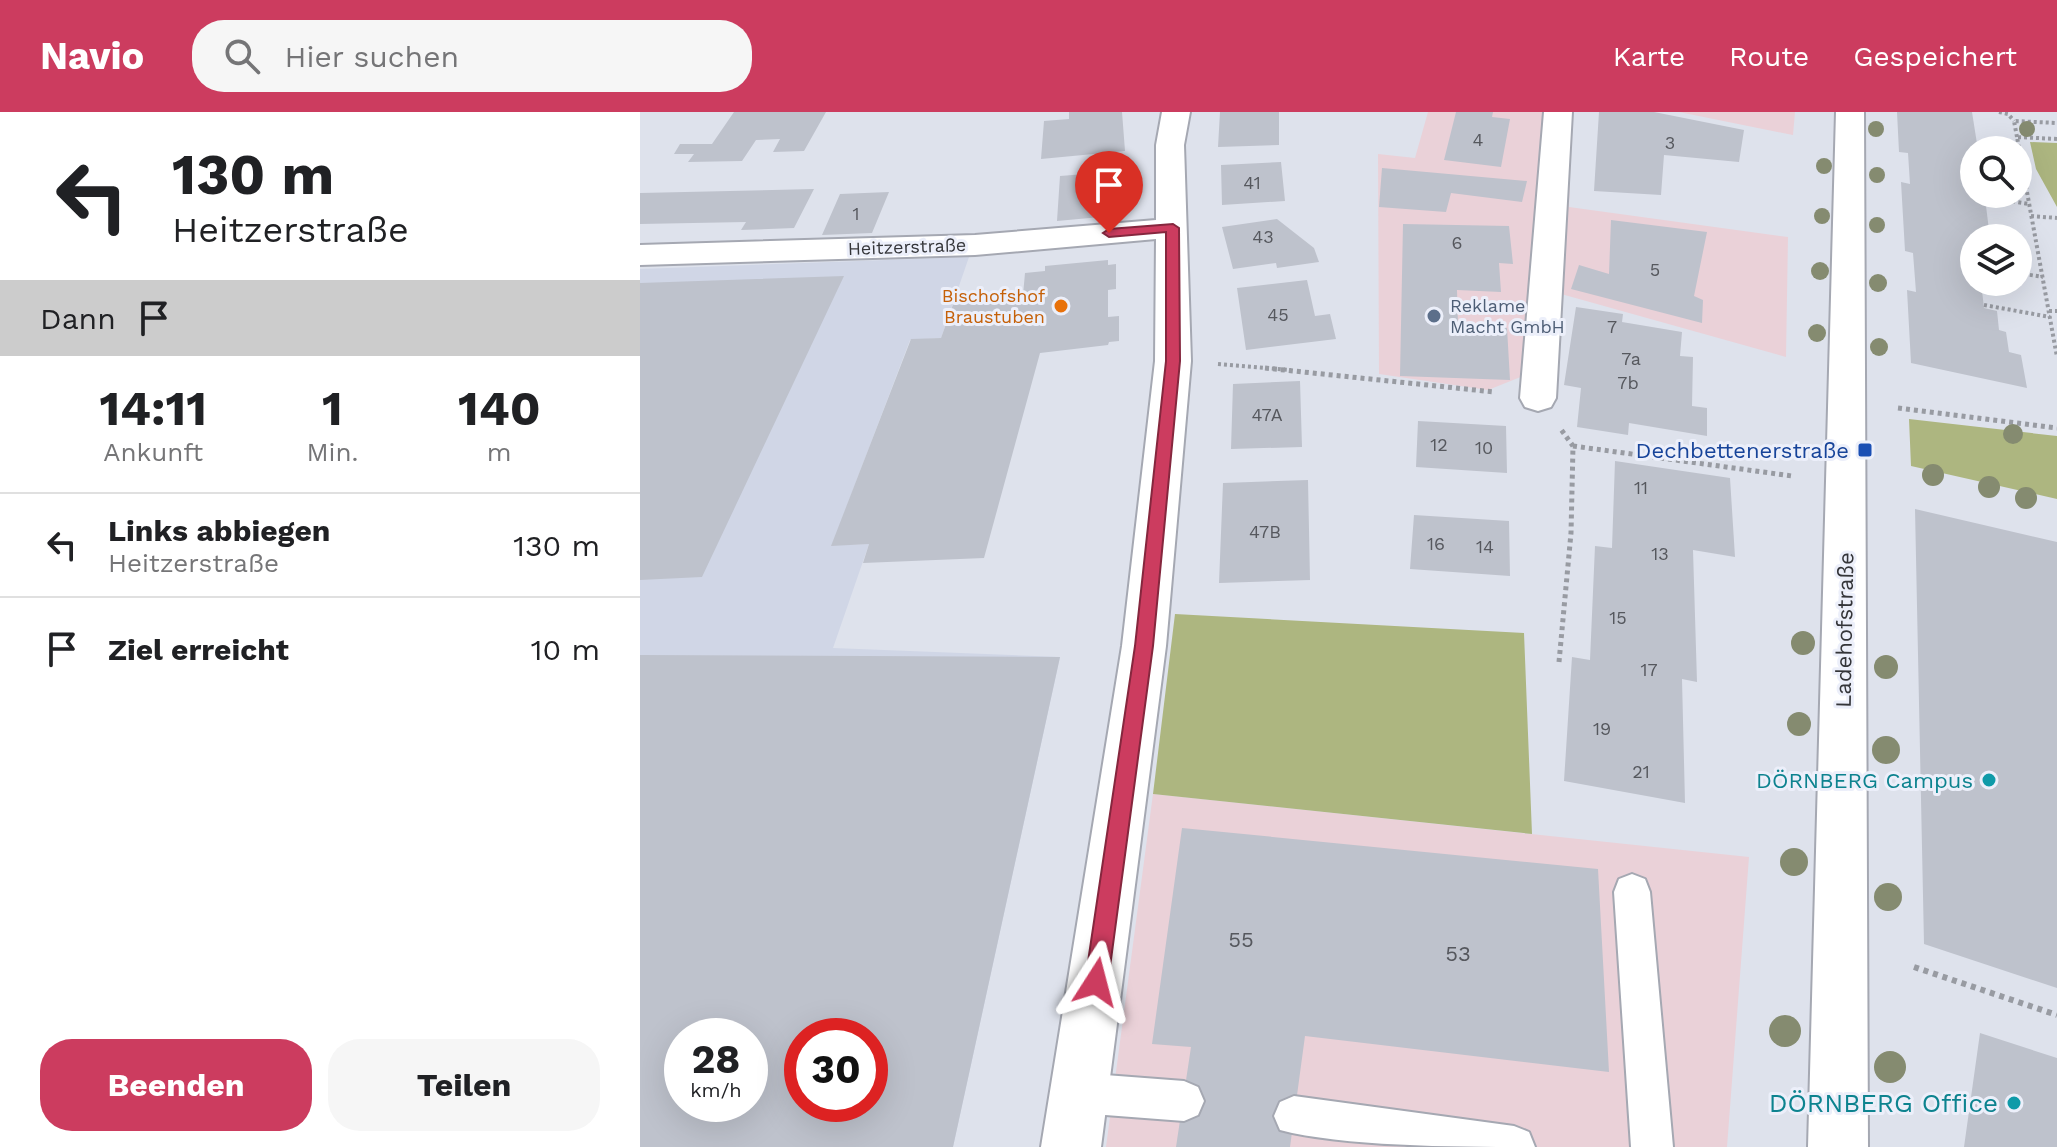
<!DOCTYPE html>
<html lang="de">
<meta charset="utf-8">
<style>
body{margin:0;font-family:"Work Sans",sans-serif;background:#f6f6f6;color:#202124;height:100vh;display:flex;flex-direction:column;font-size:30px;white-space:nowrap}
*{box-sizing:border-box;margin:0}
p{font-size:26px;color:#757577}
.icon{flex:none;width:44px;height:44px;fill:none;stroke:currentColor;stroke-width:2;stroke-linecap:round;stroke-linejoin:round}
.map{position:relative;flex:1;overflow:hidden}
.sheet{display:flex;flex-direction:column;background:#fff;width:640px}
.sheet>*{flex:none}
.top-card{background:#fff;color:#202124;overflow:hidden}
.fabs{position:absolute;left:1320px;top:24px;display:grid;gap:16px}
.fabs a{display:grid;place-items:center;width:72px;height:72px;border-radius:50%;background:#fff;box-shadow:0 8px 32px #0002;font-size:40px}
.speed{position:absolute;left:24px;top:906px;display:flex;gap:16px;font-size:40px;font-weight:700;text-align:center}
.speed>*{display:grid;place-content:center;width:104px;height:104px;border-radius:50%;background:#fff;box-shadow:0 8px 32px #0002;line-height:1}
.speed small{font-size:20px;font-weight:400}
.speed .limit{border:12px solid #d22;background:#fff;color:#111}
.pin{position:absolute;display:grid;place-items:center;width:68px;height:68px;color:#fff;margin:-82px -34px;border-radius:50% 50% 50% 0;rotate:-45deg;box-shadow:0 0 8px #0007}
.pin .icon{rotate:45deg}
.me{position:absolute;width:88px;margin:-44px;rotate:9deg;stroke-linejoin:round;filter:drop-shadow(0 0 6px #0008)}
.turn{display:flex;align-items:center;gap:28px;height:168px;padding:0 40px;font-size:36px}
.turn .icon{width:104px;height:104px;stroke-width:2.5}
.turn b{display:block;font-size:56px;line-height:68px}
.then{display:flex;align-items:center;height:76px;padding:0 40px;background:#0003;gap:16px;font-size:30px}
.eta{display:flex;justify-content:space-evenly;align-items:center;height:136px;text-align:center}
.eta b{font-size:48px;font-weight:700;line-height:56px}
.cta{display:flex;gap:16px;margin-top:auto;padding:16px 40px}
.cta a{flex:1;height:92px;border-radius:32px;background:#cc3c5f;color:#fff;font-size:32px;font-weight:700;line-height:92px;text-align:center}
.cta a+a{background:#f6f6f6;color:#202124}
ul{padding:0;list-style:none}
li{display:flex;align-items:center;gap:24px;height:104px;padding:0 40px;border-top:2px solid #e0e0e0}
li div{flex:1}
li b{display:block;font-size:30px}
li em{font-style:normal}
header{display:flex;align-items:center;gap:48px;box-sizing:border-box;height:112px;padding:0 40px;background:#cc3c5f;color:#fff}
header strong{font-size:38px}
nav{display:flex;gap:44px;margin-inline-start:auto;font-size:28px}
.search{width:560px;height:72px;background:#f6f6f6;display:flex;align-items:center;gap:20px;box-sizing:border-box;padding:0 28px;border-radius:32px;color:#757577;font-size:30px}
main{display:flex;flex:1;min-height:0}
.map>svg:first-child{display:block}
.commercial{fill:#ead1d8}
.built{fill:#d0d6e6;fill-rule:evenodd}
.green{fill:#adb680}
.building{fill:#bec2cc;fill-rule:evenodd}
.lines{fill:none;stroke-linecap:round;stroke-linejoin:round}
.lane-casing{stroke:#a5a8b2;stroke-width:4}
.street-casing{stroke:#a5a8b2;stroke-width:4}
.path-far2{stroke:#989ba2;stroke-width:4;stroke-dasharray:3 3;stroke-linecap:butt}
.path-far1{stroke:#989ba2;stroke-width:5;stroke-dasharray:4 4;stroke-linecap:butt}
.path{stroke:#989ba2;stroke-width:6;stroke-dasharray:5 5;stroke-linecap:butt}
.lane{fill:#fff;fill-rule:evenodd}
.street{fill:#fff;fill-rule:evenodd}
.tree{fill:#858b70}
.route{fill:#cc3c5f;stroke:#85273e;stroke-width:2}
.food-dot{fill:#e8710a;stroke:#eceffa;stroke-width:3}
.service-dot{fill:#5c6f8a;stroke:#eceffa;stroke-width:3}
.transit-dot{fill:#1a4fb4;stroke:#eceffa;stroke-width:3}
.culture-dot{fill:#0f9aa8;stroke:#eceffa;stroke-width:3}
.labels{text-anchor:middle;stroke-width:6;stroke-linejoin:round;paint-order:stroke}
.number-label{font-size:18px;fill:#56585e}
.far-street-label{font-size:18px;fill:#343539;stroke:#eceffa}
.far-food-label{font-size:18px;fill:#c56008;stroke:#eceffa;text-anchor:end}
.far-service-label{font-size:18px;fill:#4e5e75;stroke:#eceffa;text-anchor:start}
.transit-label{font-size:22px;fill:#164399;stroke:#eceffa;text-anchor:end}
.street-label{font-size:22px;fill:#343539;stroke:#eceffa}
.culture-label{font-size:22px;fill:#0d838f;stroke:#eceffa;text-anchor:end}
.near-number-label{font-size:22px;fill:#56585e}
.near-culture-label{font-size:26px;fill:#0d838f;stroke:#eceffa;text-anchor:end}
</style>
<header>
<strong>Navio</strong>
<div class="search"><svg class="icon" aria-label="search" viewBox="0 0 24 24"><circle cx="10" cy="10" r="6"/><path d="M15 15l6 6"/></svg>Hier suchen</div>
<nav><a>Karte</a><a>Route</a><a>Gespeichert</a></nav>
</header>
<main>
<section class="sheet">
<div class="top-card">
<div class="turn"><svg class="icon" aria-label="left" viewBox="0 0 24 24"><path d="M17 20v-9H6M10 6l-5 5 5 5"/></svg><div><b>130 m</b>Heitzerstraße</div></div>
<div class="then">Dann<svg class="icon" aria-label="arrive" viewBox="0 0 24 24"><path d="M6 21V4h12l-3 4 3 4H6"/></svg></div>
</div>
<div class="eta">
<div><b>14:11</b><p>Ankunft</p></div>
<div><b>1</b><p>Min.</p></div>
<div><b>140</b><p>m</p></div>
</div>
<ul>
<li><svg class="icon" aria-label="left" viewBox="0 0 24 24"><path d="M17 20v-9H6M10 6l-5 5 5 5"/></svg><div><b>Links abbiegen</b><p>Heitzerstraße</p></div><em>130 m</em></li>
<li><svg class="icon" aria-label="arrive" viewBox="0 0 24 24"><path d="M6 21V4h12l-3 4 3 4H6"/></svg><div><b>Ziel erreicht</b></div><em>10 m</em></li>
</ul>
<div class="cta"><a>Beenden</a><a>Teilen</a></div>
</section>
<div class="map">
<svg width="1417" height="1035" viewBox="0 0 1417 1035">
<rect width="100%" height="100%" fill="#dee2ec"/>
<path class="commercial" d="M788 0H932L929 95 1148 125 1146 245 889 173 883 264 848 278 739 262 738 42 775 46Z
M1039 0H1155L1153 23Z
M513 682 1109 745 1087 1035H466Z"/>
<path class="built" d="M329 145 301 226 270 228 192 433 229 432 193 536 420 545 313 1035H0V157ZM42 924H110V992H42ZM162 924H230V992H162Z"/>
<path class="green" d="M1390 30 1417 31V95L1396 57Z
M1269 307 1417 324V387L1271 354Z
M535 502 884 521 892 722 513 682Z"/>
<path class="building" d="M94 0H186L164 39 133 40 140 27 116 28 102 49 48 50 54 42H34L40 32H72Z
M429 0H482L485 39 401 47 404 9 429 7Z
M580 0H639V33L578 35Z
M816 0H853L852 5 870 7 861 55 804 48Z
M959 0H1014L1104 18 1099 50 1024 43 1021 83 954 79Z
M1257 0H1332L1338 38H1334V49L1326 48 1331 82 1345 86 1350 126H1334V170H1341L1344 196 1357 199 1359 218 1366 220 1369 240 1381 243 1387 276 1271 251 1267 178 1276 180 1273 141 1265 139 1261 70 1270 72 1268 41 1259 40Z
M641 50 645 89 582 93 581 53Z
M742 56 887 69 882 90 811 81 806 100 739 95Z
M482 59V103L417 109 420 64Z
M174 77 154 116 101 118 106 110 0 112V81Z
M249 80 232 121 182 123 200 82Z
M637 107 674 136 679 150 637 156 636 151 593 157 582 115Z
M971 108 1067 120 1054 184 1063 188 1062 211 931 177 939 153 969 162Z
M763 112 869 114 873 152 859 151 861 180 817 178 818 215 867 216 870 268 760 264Z
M468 148V153L476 152V177L468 178V205L479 204V229L469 230 468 233 400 241 344 446 223 451 229 432 191 434 271 227 301 226 315 187 383 183 385 161 405 159V154Z
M204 164 62 465 0 468V171Z
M667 168 675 204 690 202 696 227 606 238 597 176Z
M936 195 983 202 982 210 1042 220 1040 244 1053 245 1052 294 1067 296V324L989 311 988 323 937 315 941 276 924 273Z
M660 269 662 335 591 337 593 272Z
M778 309 866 314 867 361 776 355Z
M975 349 1090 366 1095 445 1053 438 1057 570 1042 567 1045 691 924 669 932 545 950 548 955 434 972 436Z
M668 368 670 468 579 471 583 371Z
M1275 397 1417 430V876L1284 832Z
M774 403 869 409 870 464 770 457Z
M0 543 420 545 313 1035H0ZM42 924H110V992H42ZM162 924H230V992H162Z
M542 716 958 757 969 960 665 924 650 1035H536L551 935 512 932Z
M1340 921 1417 946V1035H1324Z"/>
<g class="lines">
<g class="lane-casing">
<path id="lane" d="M992 762 1005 767 1010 780 1033 1035H991L974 780 979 767Z
M439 961 544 969 558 975 564 989 558 1003 544 1009 439 1001 425 995 419 981 425 967Z
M654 984 874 1014 889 1020 895 1035C823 1035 704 1035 640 1018L634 1004 640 990Z"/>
</g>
<g class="street-casing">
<path id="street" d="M522 0H550L544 33 551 249 526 534 461 1035H401L482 534 515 249 516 127 335 143 0 153V133L335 123 516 108V33Z
M904 0H932L916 286 911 295 898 299 885 295 880 286Z
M1196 0H1224L1228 1035H1168Z"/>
</g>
<path class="path-far2" d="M1359 0 1368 2 1374 9
M1377 25 1374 9 1417 11
M1417 27 1377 25 1417 245
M1327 51 1334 52
M1331 82 1389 92
M1391 104 1417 106
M1378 161 1403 165
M1344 193 1410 205
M1409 199H1417
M578 252 651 258"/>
<path class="path-far1" d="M625 256 854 280
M1258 296 1417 316
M933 334 1152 364
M919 550 931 421 933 334 920 316"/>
<path class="path" d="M1274 855 1417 903"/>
<use href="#lane" class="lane"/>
<use href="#street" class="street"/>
</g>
<g class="tree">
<circle cx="1236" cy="17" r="8"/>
<circle cx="1387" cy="17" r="8"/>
<circle cx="1184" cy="54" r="8"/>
<circle cx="1237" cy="63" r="8"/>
<circle cx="1182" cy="104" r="8"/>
<circle cx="1237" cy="113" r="8"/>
<circle cx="1180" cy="159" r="9"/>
<circle cx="1238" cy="171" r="9"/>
<circle cx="1177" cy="221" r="9"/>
<circle cx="1239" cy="235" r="9"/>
<circle cx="1373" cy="322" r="10"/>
<circle cx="1293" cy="363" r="11"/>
<circle cx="1349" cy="375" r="11"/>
<circle cx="1386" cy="386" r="11"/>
<circle cx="1163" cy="531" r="12"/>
<circle cx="1246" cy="555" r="12"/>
<circle cx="1159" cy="612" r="12"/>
<circle cx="1246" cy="638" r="14"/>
<circle cx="1154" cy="750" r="14"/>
<circle cx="1248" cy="785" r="14"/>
<circle cx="1145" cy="919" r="16"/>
<circle cx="1250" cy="955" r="16"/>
</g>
<path class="route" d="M533 112 539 116 540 249 513 534 468 870 464 878 456 881 448 878 445 870 495 534 526 249V120L469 125 463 121 469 117Z"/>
<circle class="food-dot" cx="421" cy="194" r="8"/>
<circle class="service-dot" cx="794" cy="204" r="8"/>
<rect class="transit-dot" x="1217" y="330" width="16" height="16" rx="4"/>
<g class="culture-dot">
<circle cx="1349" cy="668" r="8"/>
<circle cx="1374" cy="991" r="8"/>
</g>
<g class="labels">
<g class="number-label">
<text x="838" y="34">4</text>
<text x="1030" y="37">3</text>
<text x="612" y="77">41</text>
<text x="216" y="108">1</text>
<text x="623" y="131">43</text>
<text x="817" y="137">6</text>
<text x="1015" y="164">5</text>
<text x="638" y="209">45</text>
<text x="972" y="221">7</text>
<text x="991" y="253">7a</text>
<text x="988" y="277">7b</text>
<text x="627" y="309">47A</text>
<text x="799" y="339">12</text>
<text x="844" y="342">10</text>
<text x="1001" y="382">11</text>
<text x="625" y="426">47B</text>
<text x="796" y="438">16</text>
<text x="845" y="441">14</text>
<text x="1020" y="448">13</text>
<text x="978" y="512">15</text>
<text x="1009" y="564">17</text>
<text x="962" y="623">19</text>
<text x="1001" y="666">21</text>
</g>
<g class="far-street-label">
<text transform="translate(267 135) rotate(-2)" y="6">Heitzerstraße</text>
</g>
<g class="far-food-label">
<text x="405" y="190">Bischofshof<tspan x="405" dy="21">Braustuben</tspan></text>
</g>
<g class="far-service-label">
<text x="810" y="200">Reklame<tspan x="810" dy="21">Macht GmbH</tspan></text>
</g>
<g class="transit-label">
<text x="1209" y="346">Dechbettenerstraße</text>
</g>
<g class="street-label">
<text transform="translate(1204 518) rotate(-89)" y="8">Ladehofstraße</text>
</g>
<g class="culture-label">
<text x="1333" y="676">DÖRNBERG Campus</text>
</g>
<g class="near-number-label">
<text x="601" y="835">55</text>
<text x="818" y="849">53</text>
</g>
<g class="near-culture-label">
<text x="1358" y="1000">DÖRNBERG Office</text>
</g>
</g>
</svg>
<div class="fabs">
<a><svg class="icon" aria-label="search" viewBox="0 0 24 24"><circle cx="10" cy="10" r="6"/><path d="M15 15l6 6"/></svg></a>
<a><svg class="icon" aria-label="layers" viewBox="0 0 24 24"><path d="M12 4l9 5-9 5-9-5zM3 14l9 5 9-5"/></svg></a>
</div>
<div class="speed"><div>28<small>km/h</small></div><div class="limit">30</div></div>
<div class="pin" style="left:469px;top:121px;background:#d93025"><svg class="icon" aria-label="arrive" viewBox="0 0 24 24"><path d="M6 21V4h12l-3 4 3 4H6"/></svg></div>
<svg class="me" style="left:456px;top:870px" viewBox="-20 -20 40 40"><path d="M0-17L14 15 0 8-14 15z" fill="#cc3c5f" stroke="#fff" stroke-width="4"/></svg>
</div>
</main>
